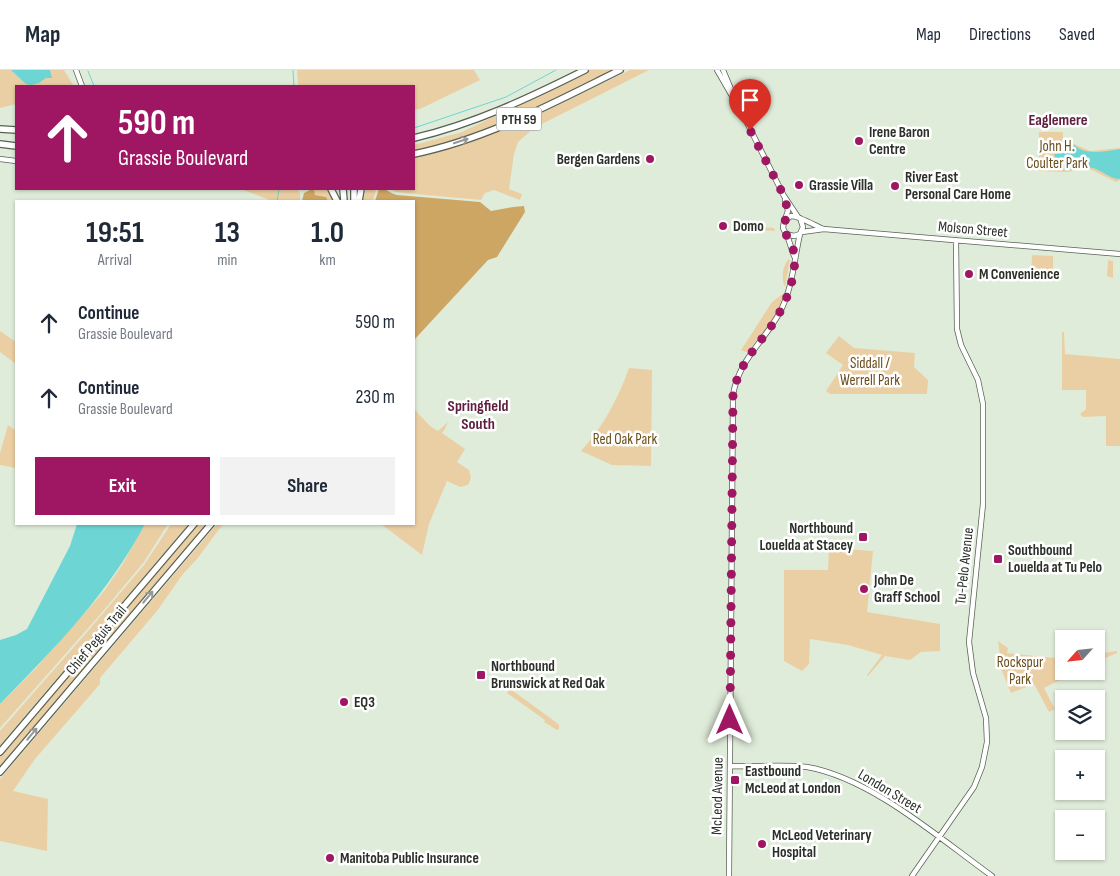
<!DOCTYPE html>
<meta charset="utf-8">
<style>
body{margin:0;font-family:"Sofia Sans Condensed",sans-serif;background:#f2f2f3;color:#1f2937;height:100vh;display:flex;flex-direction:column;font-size:19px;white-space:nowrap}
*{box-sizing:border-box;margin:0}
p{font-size:16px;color:#747a83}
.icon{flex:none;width:28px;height:28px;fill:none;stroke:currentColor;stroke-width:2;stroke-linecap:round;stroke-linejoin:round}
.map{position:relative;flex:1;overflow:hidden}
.sheet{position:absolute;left:15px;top:130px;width:400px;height:325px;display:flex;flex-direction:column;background:#fff;border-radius:0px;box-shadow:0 1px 4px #0004}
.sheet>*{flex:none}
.top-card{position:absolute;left:15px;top:15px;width:400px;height:105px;border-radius:0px;box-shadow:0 1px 4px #0004;background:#9f1663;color:#fff;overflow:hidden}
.needle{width:32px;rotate:243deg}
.controls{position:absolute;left:1055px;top:560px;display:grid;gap:10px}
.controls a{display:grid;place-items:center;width:50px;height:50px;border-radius:0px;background:#fff;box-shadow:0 1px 4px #0004;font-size:25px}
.pin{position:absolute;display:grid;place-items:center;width:42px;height:42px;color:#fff;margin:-51px -21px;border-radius:50% 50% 50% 0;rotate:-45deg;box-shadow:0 0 5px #0007}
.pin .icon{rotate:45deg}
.me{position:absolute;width:55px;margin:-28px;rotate:0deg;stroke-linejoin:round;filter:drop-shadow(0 0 4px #0008)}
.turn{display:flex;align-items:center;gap:18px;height:105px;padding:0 20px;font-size:22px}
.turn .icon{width:65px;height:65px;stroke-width:2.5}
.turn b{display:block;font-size:35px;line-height:42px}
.eta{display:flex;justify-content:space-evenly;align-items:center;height:85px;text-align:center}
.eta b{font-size:30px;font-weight:700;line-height:35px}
.primary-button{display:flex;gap:10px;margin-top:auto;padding:10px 20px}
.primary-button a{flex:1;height:58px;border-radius:0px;background:#9f1663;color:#fff;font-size:20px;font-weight:700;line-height:58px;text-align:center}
.primary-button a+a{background:#f2f2f3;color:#1f2937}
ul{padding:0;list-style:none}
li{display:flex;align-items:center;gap:15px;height:75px;padding:0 20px}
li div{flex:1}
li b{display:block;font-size:19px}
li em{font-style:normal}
header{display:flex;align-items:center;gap:30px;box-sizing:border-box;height:70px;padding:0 25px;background:#fff;border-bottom:1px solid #e0e1e3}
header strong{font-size:24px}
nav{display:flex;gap:28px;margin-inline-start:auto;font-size:18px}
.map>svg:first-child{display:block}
.green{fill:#ebcfa4}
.forest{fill:#cea664}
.water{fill:#6dd5d3}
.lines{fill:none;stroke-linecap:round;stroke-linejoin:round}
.stream{stroke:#6dd5d3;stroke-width:1}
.minor-casing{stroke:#586254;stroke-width:6}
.major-casing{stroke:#586254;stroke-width:8}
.minor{stroke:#fff;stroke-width:4.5}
.major{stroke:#fff;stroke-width:5.5}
.oneway{stroke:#959894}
.route{stroke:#9f1663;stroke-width:9;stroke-dasharray:0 16.2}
.poi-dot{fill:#9f1663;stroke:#fff;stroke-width:2}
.labels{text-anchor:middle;stroke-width:5;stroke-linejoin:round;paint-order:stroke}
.shield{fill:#fff;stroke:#6b6e69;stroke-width:1}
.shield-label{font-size:14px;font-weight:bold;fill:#2b3029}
.poi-label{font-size:15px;font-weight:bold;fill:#2b3029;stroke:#fff;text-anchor:start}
.park-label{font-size:15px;fill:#6a4e1b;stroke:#fff}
.street-label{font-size:15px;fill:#2b3029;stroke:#fff}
.neighbourhood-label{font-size:16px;font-weight:bold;fill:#601f3f;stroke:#fff}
</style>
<header>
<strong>Map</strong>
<nav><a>Map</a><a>Directions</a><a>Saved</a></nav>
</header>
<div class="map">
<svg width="1120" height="806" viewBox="0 0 1120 806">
<rect width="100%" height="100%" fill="#e0ecda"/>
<path class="green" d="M0 0H64L74 16H16V34L0 38Z
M297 0H474L480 10 420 39 414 40V16H298Z
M590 0H613C549 33 484 64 414 81V75L462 62Z
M630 0H649L534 58 518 72 514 84 509 119 522 124 520 130 494 120 485 123 481 130 405 123 396 122 390 119H414V88C491 71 560 34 630 0Z
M1039 62H1063V69L1090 81 1120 78V110L1116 112 1092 100 1080 99 1068 102 1039 101Z
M241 119H297L300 123V131H272Z
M314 119H328L334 131H328L326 127 315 125Z
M366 119H376L373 131H363Z
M741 155 774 158 775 161 736 159 737 156Z
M1032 185 1053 186V207L1031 206Z
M789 189 790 190 785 217C781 209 782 196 789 189Z
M1108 190 1113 191V208L1107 206Z
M784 223C784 239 758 268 748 281L746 282 741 280 772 232Z
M0 261 16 272V294L0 282Z
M1062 262H1064L1065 284 1120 289V376H1106V346L1083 347 1080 344 1086 339V320H1062Z
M839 266 854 278 915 283 914 297 928 310 927 324H830L826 321 843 295 826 283Z
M629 298 652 300 651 396 612 395 581 381C603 357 618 329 629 298Z
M414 339 430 356 438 361 448 352 445 359 442 363 465 379 457 392 469 400 471 408 468 415 460 417 447 411 429 454 422 485 381 454H414Z
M8 355 16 361V398L0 395V383Z
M145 454H168L144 492 98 547 0 658V634L36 598 104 521 122 495Z
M171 454H189L0 675V661L87 562 144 495Z
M197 454H208L0 698V686Z
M217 454H223L197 489 183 504 157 541 100 608V614L35 689 13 721 48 729 47 781 0 771V709Z
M829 478 873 481 867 542 940 554V581L921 582 910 590 885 586 868 606 867 605 882 585 848 575 810 569 809 594 802 601 784 591V500H828Z
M998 571 1008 578 1007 583 1064 589V601H1077L1044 618 1055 639 1049 642 1034 614 1011 623 1002 601Z
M1117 581V583L1096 592V584Z
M509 618 553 650 559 655V659L557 660 544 652 545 650 507 623Z"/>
<path class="forest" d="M312 119H314L315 125 326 127 328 131H302L304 123Z
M379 119C388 119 389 123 397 125L480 132 491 141 513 137 524 136 525 142 497 187 488 190 414 270V131H375Z"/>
<path class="water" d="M11 0H50L52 8H46L39 13 31 15 26 14Z
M1063 71C1071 71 1075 77 1082 80 1095 84 1107 81 1120 79V109C1110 109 1103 101 1093 98 1081 95 1072 101 1060 100 1054 93 1053 82 1057 74Z
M77 454H145C108 524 55 578 0 634V570L16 565 27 559 70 476Z"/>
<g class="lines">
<path class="stream" d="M293 0 294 16
M88 1 94 16
M414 58 506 27 556 0
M277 131 279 119"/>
<g class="minor-casing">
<path id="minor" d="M76 0 82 16
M717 0 732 26
M723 0 736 31 784 126 798 147
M0 89 16 91
M785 130 788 141 785 149
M800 148 803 157 800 164 794 166 786 164 783 158 784 151 791 146C799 146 814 155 823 159
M802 162 824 159 835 160 1120 184
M787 165 794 186
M730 696C755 697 783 694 807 697 871 708 939 768 992 806
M729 806 733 325C739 289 764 272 780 242 793 217 794 190 800 164
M912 806 974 717 982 697 987 672 986 648 973 603 969 572 983 434V334L978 310 961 275 957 259 956 170"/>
</g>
<g class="major-casing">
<path id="major" d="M0 59 16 60
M414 68C474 54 529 28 585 0
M0 74 16 76
M414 84C487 69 553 33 620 0
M331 119 337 131
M343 119 344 131
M354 119V131
M359 131 361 119
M0 682 194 454
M0 702 211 454"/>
</g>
<use href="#minor" class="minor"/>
<use href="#major" class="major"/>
</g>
<defs><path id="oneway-shaft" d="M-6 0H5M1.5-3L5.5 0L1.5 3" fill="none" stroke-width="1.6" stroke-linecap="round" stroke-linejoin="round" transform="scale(1.25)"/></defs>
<g class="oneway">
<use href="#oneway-shaft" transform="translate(461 71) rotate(-18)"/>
<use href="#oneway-shaft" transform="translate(148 527) rotate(-50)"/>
<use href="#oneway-shaft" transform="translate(32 664) rotate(-50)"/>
</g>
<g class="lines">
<path class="route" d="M730 650 733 326C738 293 757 278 774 252 783 238 790 222 793 206 794 200 795 193 795 186 793 176 787 167 783 158L788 141 784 126 750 60"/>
</g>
<g class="poi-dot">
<circle cx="859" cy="71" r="5"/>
<circle cx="650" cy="89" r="5"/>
<circle cx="799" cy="115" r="5"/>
<circle cx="895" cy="116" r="5"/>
<circle cx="723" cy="156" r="5"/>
<circle cx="969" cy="204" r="5"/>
<rect x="858" y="462" width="10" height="10" rx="2.5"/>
<rect x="993" y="484" width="10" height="10" rx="2.5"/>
<circle cx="864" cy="519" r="5"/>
<rect x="476" y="600" width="10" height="10" rx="2.5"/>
<circle cx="344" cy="632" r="5"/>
<rect x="730" y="705" width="10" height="10" rx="2.5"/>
<circle cx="762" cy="774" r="5"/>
<circle cx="330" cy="788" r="5"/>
</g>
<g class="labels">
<rect class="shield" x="496.5" y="37.5" width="45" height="23" rx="4"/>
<g class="shield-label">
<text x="519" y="54">PTH 59</text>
</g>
<g class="poi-label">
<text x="869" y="67">Irene Baron<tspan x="869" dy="17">Centre</tspan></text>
<text x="640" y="94" text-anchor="end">Bergen Gardens</text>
<text x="905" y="112">River East<tspan x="905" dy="17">Personal Care Home</tspan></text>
<text x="809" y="120">Grassie Villa</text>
<text x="733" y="161">Domo</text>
<text x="979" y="209">M Convenience</text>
<text x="853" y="463" text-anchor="end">Northbound<tspan x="853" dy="17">Louelda at Stacey</tspan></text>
<text x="1008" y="485">Southbound<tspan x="1008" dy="17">Louelda at Tu Pelo</tspan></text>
<text x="874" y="515">John De<tspan x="874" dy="17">Graff School</tspan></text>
<text x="491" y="601">Northbound<tspan x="491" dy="17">Brunswick at Red Oak</tspan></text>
<text x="354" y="637">EQ3</text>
<text x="745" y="706">Eastbound<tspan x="745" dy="17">McLeod at London</tspan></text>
<text x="772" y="770">McLeod Veterinary<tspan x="772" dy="17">Hospital</tspan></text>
<text x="340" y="793">Manitoba Public Insurance</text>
</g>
<g class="park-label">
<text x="1057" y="81">John H.<tspan x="1057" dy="17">Coulter Park</tspan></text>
<text x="870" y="298">Siddall /<tspan x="870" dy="17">Werrell Park</tspan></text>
<text x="625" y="374">Red Oak Park</text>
<text x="1020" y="597">Rockspur<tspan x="1020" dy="17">Park</tspan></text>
</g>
<g class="street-label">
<text transform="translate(973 159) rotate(5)" y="5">Molson Street</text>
<text transform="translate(964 496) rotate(-84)" y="5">Tu-Pelo Avenue</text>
<text transform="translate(96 570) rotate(-50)" y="5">Chief Peguis Trail</text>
<text transform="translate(890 721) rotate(31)" y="5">London Street</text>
<text transform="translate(717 726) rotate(-89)" y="5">McLeod Avenue</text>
</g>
<g class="neighbourhood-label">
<text x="1058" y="55">Eaglemere</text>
<text x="478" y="341">Springfield<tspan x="478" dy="18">South</tspan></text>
</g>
</g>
</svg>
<div class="controls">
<a><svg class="needle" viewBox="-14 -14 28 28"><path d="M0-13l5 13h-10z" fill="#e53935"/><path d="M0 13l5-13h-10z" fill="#747a83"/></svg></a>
<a><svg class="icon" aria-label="layers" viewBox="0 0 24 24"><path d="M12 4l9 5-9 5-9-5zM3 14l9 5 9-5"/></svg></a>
<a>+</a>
<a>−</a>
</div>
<div class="pin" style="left:750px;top:60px;background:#d93025"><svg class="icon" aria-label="arrive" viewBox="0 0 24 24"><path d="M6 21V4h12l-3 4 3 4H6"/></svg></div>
<svg class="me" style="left:730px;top:650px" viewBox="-20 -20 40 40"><path d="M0-17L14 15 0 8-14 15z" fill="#9f1663" stroke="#fff" stroke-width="4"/></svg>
<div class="top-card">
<div class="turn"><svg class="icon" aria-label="ahead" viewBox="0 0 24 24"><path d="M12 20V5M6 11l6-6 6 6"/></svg><div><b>590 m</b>Grassie Boulevard</div></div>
</div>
<section class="sheet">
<div class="eta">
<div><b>19:51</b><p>Arrival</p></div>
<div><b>13</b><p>min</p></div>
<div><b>1.0</b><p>km</p></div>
</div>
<ul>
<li><svg class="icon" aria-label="ahead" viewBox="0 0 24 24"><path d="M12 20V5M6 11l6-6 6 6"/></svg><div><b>Continue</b><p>Grassie Boulevard</p></div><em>590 m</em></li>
<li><svg class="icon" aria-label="ahead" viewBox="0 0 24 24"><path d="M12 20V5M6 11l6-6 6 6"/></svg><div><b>Continue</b><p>Grassie Boulevard</p></div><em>230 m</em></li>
</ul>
<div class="primary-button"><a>Exit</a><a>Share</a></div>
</section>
</div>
